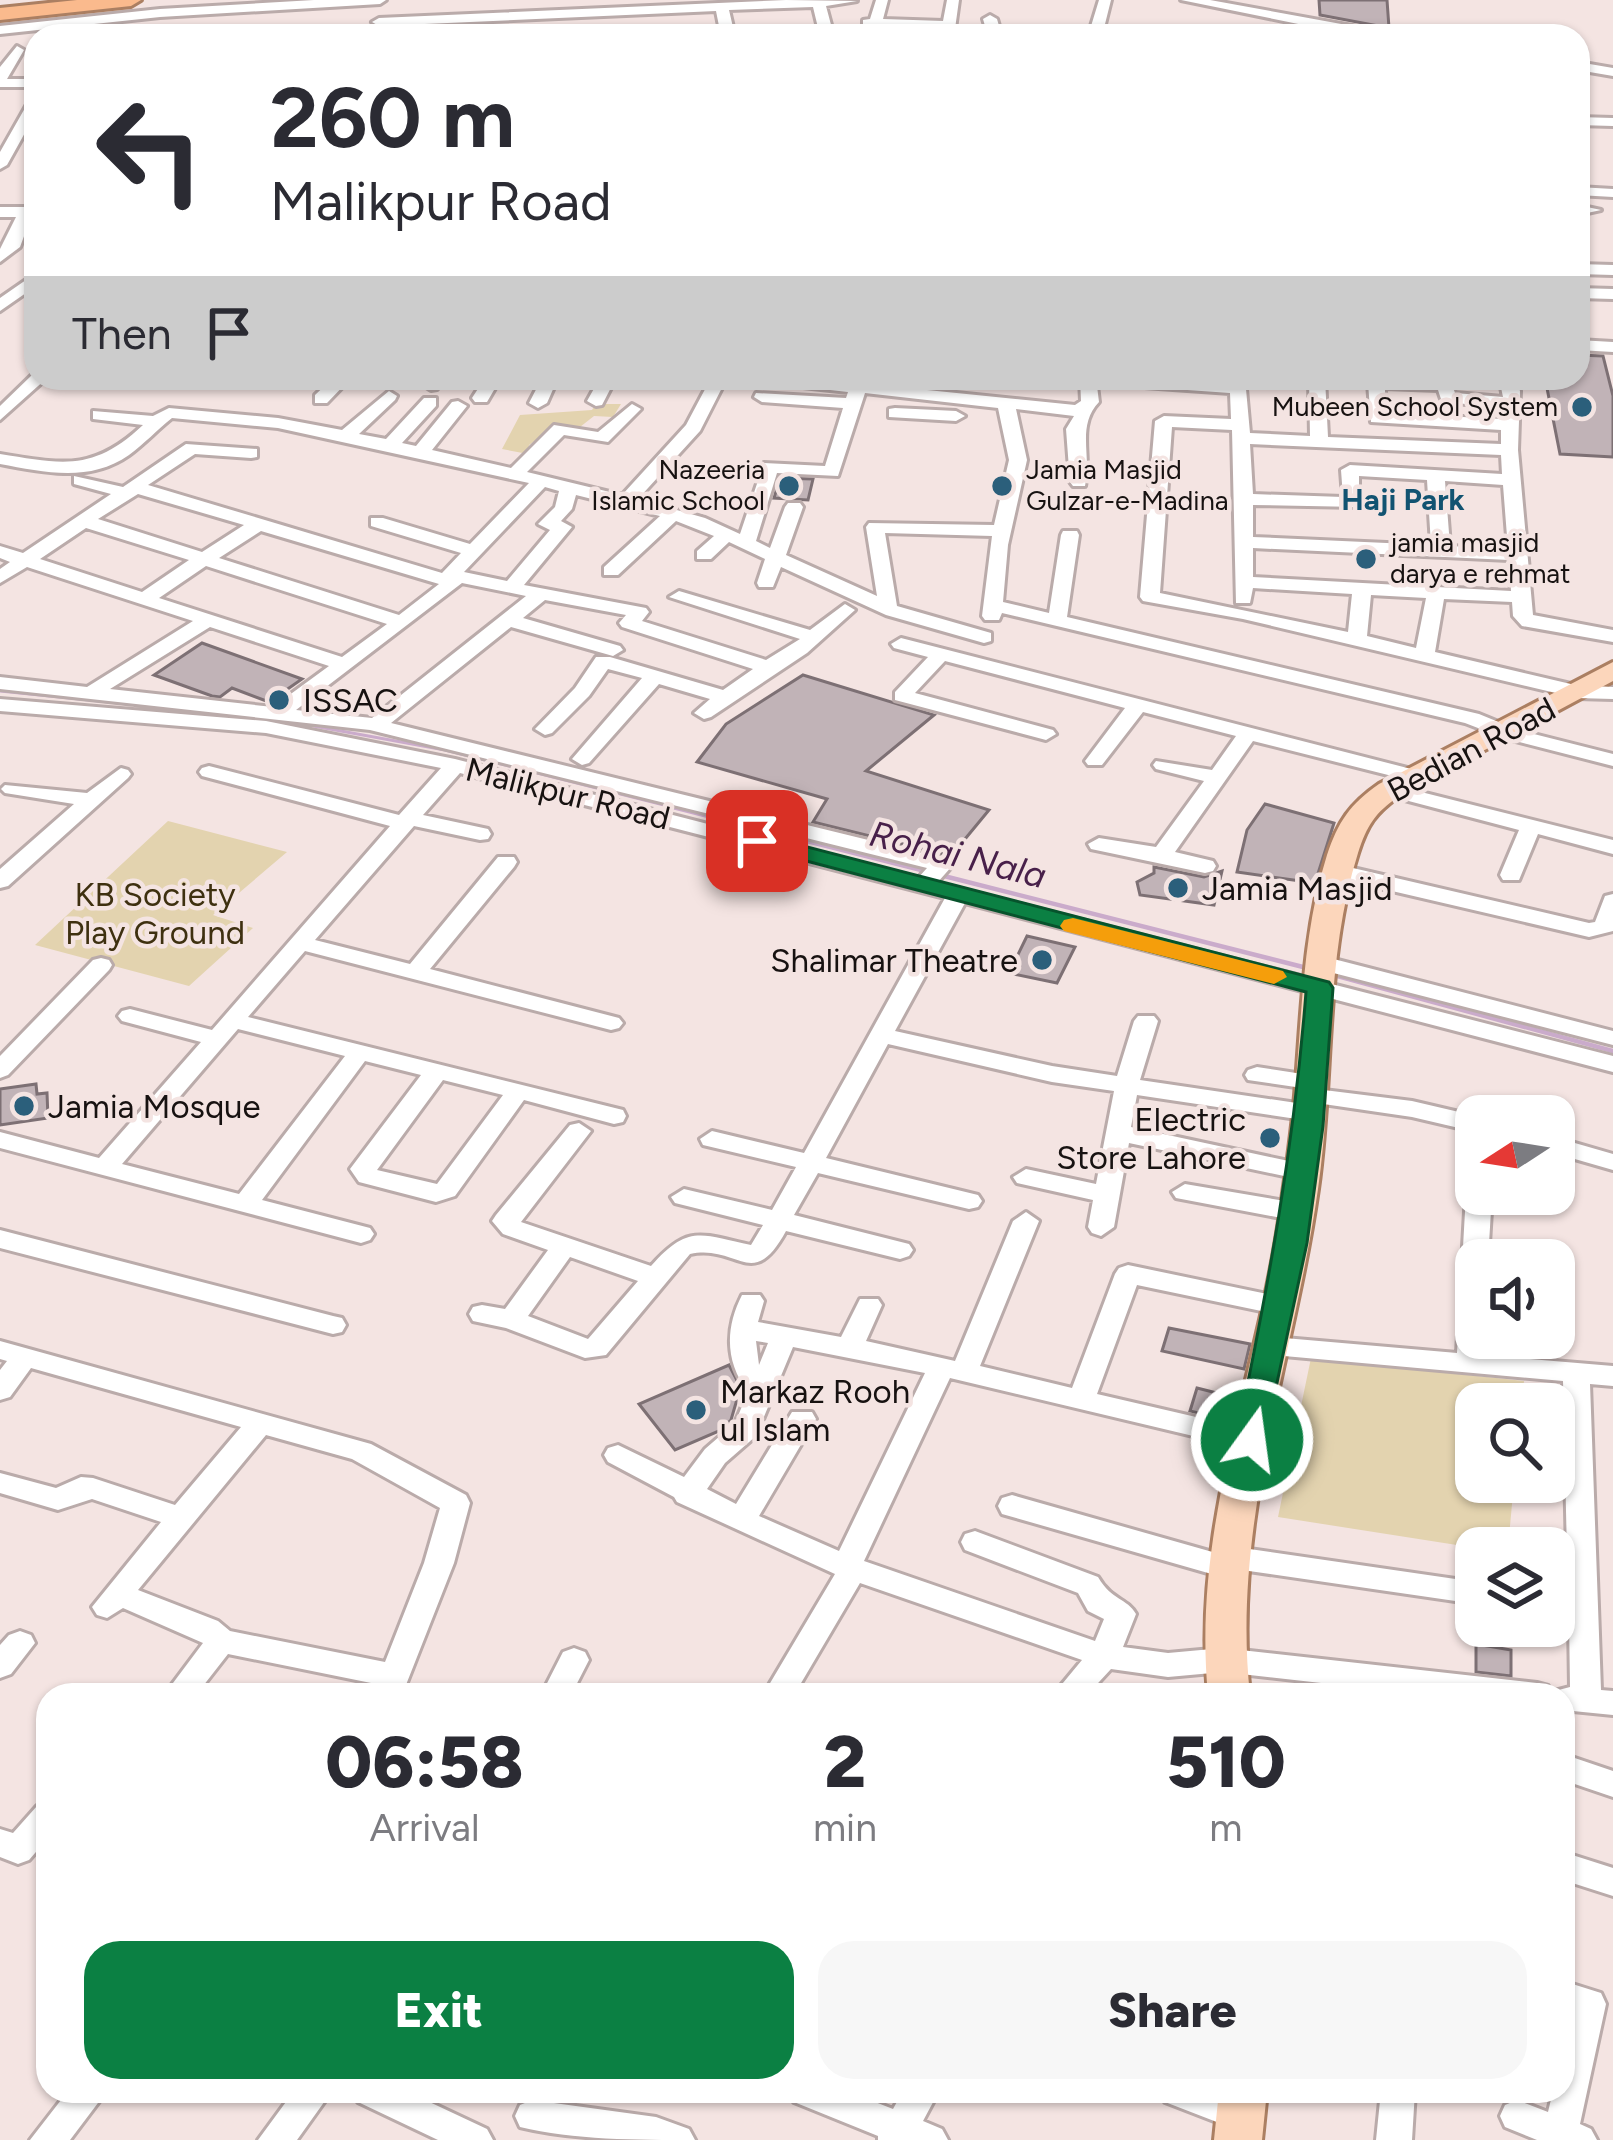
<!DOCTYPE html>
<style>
body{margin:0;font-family:Figtree,sans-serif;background:#f7f7f7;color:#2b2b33;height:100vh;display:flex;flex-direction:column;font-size:45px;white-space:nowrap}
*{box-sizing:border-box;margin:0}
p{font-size:39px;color:#7c7c81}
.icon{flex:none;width:66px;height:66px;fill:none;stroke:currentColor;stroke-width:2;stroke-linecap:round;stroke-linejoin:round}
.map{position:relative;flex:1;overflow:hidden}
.drawer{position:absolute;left:36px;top:1683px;width:1539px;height:420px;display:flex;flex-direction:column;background:#fff;border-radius:36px;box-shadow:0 3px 9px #0004}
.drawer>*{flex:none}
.hud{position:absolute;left:24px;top:24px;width:1566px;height:366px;border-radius:36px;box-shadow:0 3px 9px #0004;background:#fff;color:#2b2b33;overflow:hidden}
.needle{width:78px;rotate:258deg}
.fabs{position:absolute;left:1455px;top:1095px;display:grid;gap:24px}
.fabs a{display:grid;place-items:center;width:120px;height:120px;border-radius:24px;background:#fff;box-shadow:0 3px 9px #0004;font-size:60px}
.pin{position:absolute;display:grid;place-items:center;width:102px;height:102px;color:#fff;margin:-51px;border-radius:24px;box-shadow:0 6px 18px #0006}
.me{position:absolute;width:132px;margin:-66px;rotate:14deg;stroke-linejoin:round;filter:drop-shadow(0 0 9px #0008)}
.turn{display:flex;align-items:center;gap:42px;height:252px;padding:0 48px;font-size:54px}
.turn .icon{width:156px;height:156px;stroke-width:2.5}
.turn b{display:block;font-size:84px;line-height:102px}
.then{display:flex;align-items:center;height:114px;padding:0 48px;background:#0003;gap:24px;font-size:45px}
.eta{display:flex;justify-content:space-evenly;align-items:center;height:204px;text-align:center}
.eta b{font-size:72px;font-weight:800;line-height:84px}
.button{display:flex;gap:24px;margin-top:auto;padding:24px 48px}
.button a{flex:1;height:138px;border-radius:36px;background:#0b8043;color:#fff;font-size:48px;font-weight:800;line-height:138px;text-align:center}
.button a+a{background:#f7f7f7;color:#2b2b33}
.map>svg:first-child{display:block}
.green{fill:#e3d3af}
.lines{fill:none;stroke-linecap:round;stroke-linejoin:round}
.stream-far1{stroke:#caabcb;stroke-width:3}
.stream{stroke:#caabcb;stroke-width:4.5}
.building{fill:#c1b3b7;stroke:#7d7074;stroke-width:3}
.minor-casing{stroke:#baabaa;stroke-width:6}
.major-casing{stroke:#ab7f62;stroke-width:6}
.highway-casing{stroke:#ab7f62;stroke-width:6}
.minor{fill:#fff;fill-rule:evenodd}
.major{fill:#fcd6bb;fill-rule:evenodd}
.highway{fill:#faba8d;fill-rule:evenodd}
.route{fill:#0b8043;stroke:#07532c;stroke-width:3}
.slow{fill:#f59e0b}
.poi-dot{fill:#2b5f7b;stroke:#f4e4e2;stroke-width:4.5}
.labels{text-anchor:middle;stroke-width:9;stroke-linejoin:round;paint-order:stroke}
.far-poi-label{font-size:27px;fill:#171211;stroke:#f4e4e2;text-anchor:end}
.far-neighbourhood-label{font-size:30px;font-weight:bold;fill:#125371;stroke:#f4e4e2}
.poi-label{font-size:33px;fill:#171211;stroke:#f4e4e2;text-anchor:start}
.street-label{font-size:33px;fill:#171211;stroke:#f4e4e2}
.park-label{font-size:33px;fill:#3e3010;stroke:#f4e4e2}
.water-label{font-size:36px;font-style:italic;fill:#48204a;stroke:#f4e4e2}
</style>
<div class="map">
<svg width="1613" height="2140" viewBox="0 0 1613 2140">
<rect width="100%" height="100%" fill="#f4e4e2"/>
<path class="green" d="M596 404H621L613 417 594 416 580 427 552 429 529 445 528 454 502 449 520 415 592 410Z
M168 821 287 852 213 915 253 928 189 986 35 945Z
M1311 1358 1524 1381 1522 1404H1476V1482H1514L1508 1548H1476L1278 1517Z"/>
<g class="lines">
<path class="stream-far1" d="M0 691 227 714
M286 721 445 750 676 808"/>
<path class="stream" d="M665 805 929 872
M940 875 1307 968
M1330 974 1613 1051"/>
</g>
<path class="building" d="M1319 0H1387L1389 28 1320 15Z
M1578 355 1603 356 1613 396V457L1560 454 1545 378H1578Z
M780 478 813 479 808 500 774 498Z
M202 643 302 679 269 702 232 688 220 697 212 696 154 675Z
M803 675 934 715 866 771 989 810 951 856 813 822 827 799 697 762 726 724Z
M1265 804 1334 823 1315 883 1237 872 1247 830Z
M1154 867 1204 877 1222 871 1214 905 1140 895 1137 882 1154 873Z
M1027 936 1075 947 1057 983 1009 973Z
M36 1084 37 1094 47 1093 48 1118 0 1125V1089Z
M1169 1328 1250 1344 1244 1369 1162 1351Z
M729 1365 743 1392 738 1396 731 1420 719 1431 675 1450 639 1404Z
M1197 1388 1237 1398 1232 1421 1190 1411Z
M1476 1644 1511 1650V1676L1476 1672Z"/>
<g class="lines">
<g class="minor-casing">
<path id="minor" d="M314 0H386L380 4 160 17 0 34V26L160 9Z
M786 0 857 1 826 6 834 36H820L813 7 729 10 735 36H721L716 11 379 26 372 22 379 18Z
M876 0H888L883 19 943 21 947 0H959L954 36H940L942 29 863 26V20L870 19Z
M1099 0H1111L1102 36H1088Z
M1181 0H1210L1407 36H1373L1318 28Z
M990 15 997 19 1002 36H988L983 19Z
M17 46 24 50 7 79H36V87H0V67Z
M1578 62 1613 68V76L1578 70Z
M36 97V113L7 165 0 169V152L29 101Z
M1578 117 1613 118V126L1578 125Z
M1578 187 1613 189V197L1578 195Z
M1578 205 1601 210 1578 215Z
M0 207H25L33 212 20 247 0 262V249L16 217H0Z
M1578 264 1613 265V275L1578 274Z
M36 273V286L0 311V298Z
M1578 288 1613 289V299L1578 298Z
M1578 340 1613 342V352L1578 350Z
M33 374 47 378 0 420V406Z
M333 378H351L327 403H315V395Z
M372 378H389L378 386 372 385Z
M427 378H443L437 389 431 390 423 385Z
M485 378H501L487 402H475L472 398Z
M542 378H558L547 403 538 408 529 403Z
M600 378H616L602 405 596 406 587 401Z
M711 378H727L700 431 638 499 705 518 740 534 764 463 825 466 843 408 762 402 754 397 756 393 846 398 848 392 767 383 759 378 851 382 853 378H869L868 384 1075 405 1081 401 1080 378H1096L1099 402C1076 426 1092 456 1085 486H1073L1070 482 1066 429 1074 416 1016 409 1027 460 1008 545 1003 602 1049 613 1061 535 1063 531H1077L1079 535 1067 617 1479 714 1518 730 1613 754V766L1504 738 1465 723 1002 613 999 620H985L982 616 992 536 885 533 897 606 991 633V641L984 643 886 615 781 567 773 587H759L757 583 765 559 729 542 711 559H697V551L714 536 676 521 618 575H604V567L660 516 576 495 572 509 561 521 572 527 524 585 646 608 649 612 642 621 766 660 800 639 669 597 679 591 810 630 845 604 855 610 807 653 711 717 704 719 694 713 710 699 659 684 589 763 582 765 572 759 642 678 608 669 589 696 552 733 545 735 535 729 575 688 596 657H610L723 690 753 669 622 627 619 623 626 615 545 600 523 618 620 646 623 650 613 656 511 627 391 723 950 860 953 865 937 883 1613 1056V1072L965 903 895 1031 1052 1066 1117 1076 1134 1021 1138 1016H1154L1158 1021 1140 1080 1310 1105 1322 1113 1310 1121 1137 1095 1131 1127 1312 1166 1316 1172 1312 1178 1303 1180 1129 1143 1114 1227 1101 1236 1092 1233 1088 1227 1093 1200 1017 1183 1013 1177 1026 1169 1096 1184 1114 1091 1052 1082 888 1044 826 1158 978 1195 982 1201 978 1207 969 1209 818 1173 794 1215 909 1244 913 1250 909 1256 900 1259 786 1231C752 1293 739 1244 690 1254L606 1355 585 1358 506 1328 473 1321 469 1314 473 1307 482 1305 505 1309 548 1250 503 1234 492 1221 496 1215 570 1125 579 1123 591 1131 521 1222 651 1266C688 1224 700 1234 751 1245L763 1225 675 1203 671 1197 684 1189 772 1210 796 1167 703 1145 700 1139 712 1131 804 1153 945 898 460 773 423 815 488 829 491 834 488 839 480 840 414 826 315 940 410 964 498 857H514L517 862 514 867 430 969 619 1018 623 1023 619 1028 611 1030 305 951 248 1017 623 1110 626 1116 623 1122 614 1124 524 1100 455 1196 436 1202 359 1182 350 1169 421 1075 365 1061 262 1200 370 1228 374 1234 370 1240 361 1243 0 1148V1132L99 1158 201 1042 122 1021 118 1016 122 1011 130 1009 212 1030 390 826 202 776 199 772 202 768 209 766 399 815 441 768 266 733 0 711V699L266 721 455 759 918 878 927 868 370 730 0 689V677L87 687 193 621 27 567 0 583V569L10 562 0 558V546L23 553 111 494 74 484V476L123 487 186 444 257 449V457L251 458 195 454 148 485 442 573 461 553 371 526V518H383L470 544 529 483 278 428 172 418C157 430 144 444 129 455 89 483 44 472 0 464V454C63 464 93 472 143 425L93 419V411L153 416 169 408 278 418 342 430 389 391 397 396 395 400 359 434 386 439 424 398H436V406L402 443 416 446 452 402 458 401 467 406 432 450 511 468 554 425 598 432 632 404 641 409 608 442 564 435 527 472 622 495 686 425ZM865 393 998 408 1009 460 994 525 869 523 866 527 877 596 786 555 803 507 800 503H788L785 507 770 548 756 541 777 473 838 476ZM545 487 559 491 555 507 538 524 550 530 507 581 464 572ZM138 494 244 525 202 552 98 519ZM86 528 189 560 142 592 40 559ZM261 531 439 584 399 615 219 558ZM206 566 387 624 342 657 159 598ZM462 583 526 596 372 718 296 710ZM210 627 329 666 273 707 110 689ZM238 1029 345 1056 239 1194 122 1164ZM443 1080 503 1095 437 1184 377 1170ZM570 1257 638 1281 588 1339 528 1316Z
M1124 378 1229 382V378H1245L1250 433 1310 436 1309 378H1325L1328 437 1501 444V430L1371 422 1368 383 1376 378 1445 380 1451 381 1455 393 1503 397 1499 378H1515L1520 391 1518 450 1533 615 1613 630V642L1522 626 1513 616 1512 602 1444 599 1435 652 1575 685 1613 687V699L1577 698 1243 619 1143 601 1140 597 1155 421 1164 416 1231 419 1230 393 1130 386 1124 385ZM1385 388 1438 390 1442 402 1503 407 1502 419 1385 413ZM1172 427 1232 430 1236 603H1250L1253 588 1352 594 1348 632 1160 593ZM1250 444 1501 455 1502 474 1350 465 1341 470 1343 497 1253 494ZM1359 476 1427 480 1431 545 1253 537V505L1359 507ZM1445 481 1503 485 1508 549 1450 546ZM1253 548 1509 560 1511 591 1253 577ZM1371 595 1426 598 1416 648 1367 636Z
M895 408 956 411 965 416 956 421 889 417V409Z
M901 638 1423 772 1426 776 1416 782 1253 741 1175 852 1213 861 1216 866 1213 871 1205 873 1091 849 1088 844 1099 838 1156 847 1204 781 1156 769 1153 765 1156 761 1212 770 1236 736 1143 712 1102 765H1088L1085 761 1125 708 945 661 915 693 1053 730 1056 734 1046 740 895 700V692L928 657 894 648 891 644Z
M121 768 128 770 131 774 128 778 8 886 0 888V869L74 804 5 793 1 789 5 785 87 793Z
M1389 784 1613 840V854L1538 834 1519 880H1503L1500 875 1519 830 1382 794 1378 790Z
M1340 865 1589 923 1595 922 1605 896 1613 894V931L1589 937 1332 877 1329 872Z
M1322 956 1613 1031V1045L1314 968 1311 963 1314 958Z
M101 958 109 960 112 965 109 970 8 1075 0 1078V1056L93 960Z
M1257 1067 1322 1077 1325 1082 1316 1089 1412 1101 1476 1116V1132L1412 1117 1303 1101 1300 1096 1309 1089 1248 1080 1245 1075 1248 1070Z
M1554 1137 1613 1154V1170L1554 1153Z
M1185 1184 1297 1203 1310 1212 1297 1221 1176 1198 1172 1192Z
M1476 1186V1194H1492L1488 1260H1476V1338H1485L1484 1355 1613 1366V1386L1590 1384 1601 1690 1613 1691V1715L1563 1710V1695H1428L1223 1672 1168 1677 1111 1669 1087 1695H1053L1082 1660 860 1583 794 1695H763L835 1574 677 1502 674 1497 608 1462 604 1455 608 1448 618 1445 684 1477 705 1449 735 1423 748 1392C725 1362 725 1328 742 1295H760L764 1301 758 1322 841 1337 860 1299H878L882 1305 866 1341 955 1361 1013 1221 1026 1212 1039 1221 980 1366 1072 1388 1115 1274 1119 1268 1128 1265 1281 1297 1290 1300 1294 1306 1290 1312 1281 1315 1137 1285 1097 1394 1252 1430 1262 1433 1266 1440 1262 1447 1252 1450 950 1378 864 1561 1095 1641 1104 1619 1088 1611 1078 1593 965 1550 961 1542 965 1534 975 1531 1098 1577C1112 1601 1127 1598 1136 1614L1123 1647 1168 1653 1223 1648 1537 1683 1548 1686 1551 1692 1570 1687 1569 1619 1554 1616V1594L1568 1596 1563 1381 1273 1355 1263 1353 1260 1346 1263 1339 1273 1337 1457 1353 1466 1194ZM756 1341 768 1343 759 1365ZM793 1347 925 1373 839 1551 759 1516 816 1419 812 1412H792L736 1504 707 1489 725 1463 756 1436Z
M0 1230 333 1316 342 1318 346 1325 342 1332 333 1334 0 1248Z
M0 1341 371 1444 466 1495 470 1503 454 1563 402 1695H372L376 1684 228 1654 196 1695H164L203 1643 123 1608 107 1618 97 1615 92 1607 161 1522 92 1499 58 1510 0 1493V1473L56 1488 81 1477 93 1478 175 1505 241 1427 31 1368 10 1397 0 1400V1370L7 1361 0 1359ZM266 1435 352 1459 440 1508 424 1563 385 1662 230 1631 218 1621 138 1590Z
M1012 1495 1216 1553 1229 1546 1476 1582V1604L1242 1570 1239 1576 1229 1579 1002 1514 998 1506 1002 1498Z
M20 1631 31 1635 35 1643 11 1674 0 1678V1645L9 1635Z
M574 1648 585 1652 589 1660 571 1695H541L563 1652Z
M1563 1754 1613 1771V1797L1563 1780Z
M48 1802V1838L29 1860 18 1864 0 1857V1829L13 1833 37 1806Z
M1563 1852 1613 1868V1896L1563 1880Z
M1563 1981 1601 1993 1606 2004 1580 2124 1591 2129 1597 2140H1537L1505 2127 1500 2116 1505 2105 1517 2100 1548 2112 1553 2091H1563V2045L1570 2013 1563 2011Z
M68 2091H107L70 2140H30Z
M294 2091H332L297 2140H258Z
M353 2091H406L487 2129 493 2140H438L358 2102Z
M789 2091H847L893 2109 903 2091H939L923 2121 942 2129 948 2140H878V2136L794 2102Z
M1160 2091H1219L1252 2104 1257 2115 1252 2126 1240 2131 1165 2102Z
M1381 2091H1415L1412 2140H1376Z
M532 2100 656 2117 689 2129 695 2140C638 2140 573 2140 520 2127L515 2116 520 2105Z"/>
</g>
<g class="major-casing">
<path id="major" d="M1613 662V681L1399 796C1375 813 1367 825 1358 853 1324 960 1334 1079 1318 1189 1294 1359 1231 1522 1250 1695H1208C1192 1529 1253 1388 1278 1227 1285 1179 1293 1131 1296 1082 1302 1006 1304 928 1327 855 1338 822 1350 804 1379 784Z
M1219 2091H1267L1262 2140H1214Z"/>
</g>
<g class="highway-casing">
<path id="highway" d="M77 0H141L131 6 0 20V8Z"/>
</g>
<use href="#minor" class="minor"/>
<use href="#major" class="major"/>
<use href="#highway" class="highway"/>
</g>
<path class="route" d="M757 834 1329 982 1333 988 1323 1126 1307 1243 1263 1448H1240L1236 1440C1268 1288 1294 1148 1306 992L749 846 745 841Z"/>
<path class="slow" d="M1073 918 1283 971 1287 977 1274 984 1064 931 1060 926 1064 920Z"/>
<g class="poi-dot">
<circle cx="1582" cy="407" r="12"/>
<circle cx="789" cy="486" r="12"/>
<circle cx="1002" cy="486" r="12"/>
<circle cx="1366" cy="559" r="12"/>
<circle cx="279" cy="700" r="12"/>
<circle cx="1178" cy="888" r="12"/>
<circle cx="1042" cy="960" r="12"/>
<circle cx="24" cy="1106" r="12"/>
<circle cx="1270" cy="1138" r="12"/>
<circle cx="696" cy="1410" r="12"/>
</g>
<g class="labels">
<g class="far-poi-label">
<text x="1558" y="416">Mubeen School System</text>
<text x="765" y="479">Nazeeria<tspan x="765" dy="31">Islamic School</tspan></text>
<text x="1026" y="479" text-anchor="start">Jamia Masjid<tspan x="1026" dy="31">Gulzar-e-Madina</tspan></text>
<text x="1390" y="552" text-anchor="start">jamia masjid<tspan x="1390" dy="31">darya e rehmat</tspan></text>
</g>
<g class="far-neighbourhood-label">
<text x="1403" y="510">Haji Park</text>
</g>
<g class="poi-label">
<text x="303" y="712">ISSAC</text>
<text x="1202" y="900">Jamia Masjid</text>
<text x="1018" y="972" text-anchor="end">Shalimar Theatre</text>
<text x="48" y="1118">Jamia Mosque</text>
<text x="1246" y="1131" text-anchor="end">Electric<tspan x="1246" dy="38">Store Lahore</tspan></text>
<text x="720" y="1403">Markaz Rooh<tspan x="720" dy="38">ul Islam</tspan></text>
</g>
<g class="street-label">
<text transform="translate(1471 749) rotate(-28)" y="12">Bedian Road</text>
<text transform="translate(568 793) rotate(14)" y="12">Malikpur Road</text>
</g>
<g class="park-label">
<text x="155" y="906">KB Society<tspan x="155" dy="38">Play Ground</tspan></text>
</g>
<g class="water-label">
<text transform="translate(958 854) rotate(14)" y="13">Rohai Nala</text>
</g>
</g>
</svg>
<div class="fabs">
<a><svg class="needle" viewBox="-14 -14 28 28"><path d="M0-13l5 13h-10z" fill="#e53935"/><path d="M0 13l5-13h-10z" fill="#7c7c81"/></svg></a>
<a><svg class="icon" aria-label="sound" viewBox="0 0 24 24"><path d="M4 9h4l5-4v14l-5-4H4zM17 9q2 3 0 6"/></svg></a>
<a><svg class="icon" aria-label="search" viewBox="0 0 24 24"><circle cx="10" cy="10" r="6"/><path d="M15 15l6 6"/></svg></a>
<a><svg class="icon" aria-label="layers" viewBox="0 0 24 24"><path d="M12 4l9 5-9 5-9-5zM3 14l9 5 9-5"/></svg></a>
</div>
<div class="pin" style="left:757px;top:841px;background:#d93025"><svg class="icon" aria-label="arrive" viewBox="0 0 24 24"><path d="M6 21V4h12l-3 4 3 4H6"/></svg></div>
<svg class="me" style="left:1252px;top:1440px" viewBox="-20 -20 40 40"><circle r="17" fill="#0b8043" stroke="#fff" stroke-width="3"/><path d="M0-11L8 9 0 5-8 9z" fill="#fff"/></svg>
<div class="hud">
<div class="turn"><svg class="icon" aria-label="left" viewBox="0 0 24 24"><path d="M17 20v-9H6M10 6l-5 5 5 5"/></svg><div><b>260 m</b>Malikpur Road</div></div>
<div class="then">Then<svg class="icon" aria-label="arrive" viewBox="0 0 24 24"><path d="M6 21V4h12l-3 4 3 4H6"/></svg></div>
</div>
<section class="drawer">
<div class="eta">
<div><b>06:58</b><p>Arrival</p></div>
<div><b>2</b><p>min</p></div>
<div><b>510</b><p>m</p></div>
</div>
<div class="button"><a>Exit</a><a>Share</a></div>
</section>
</div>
